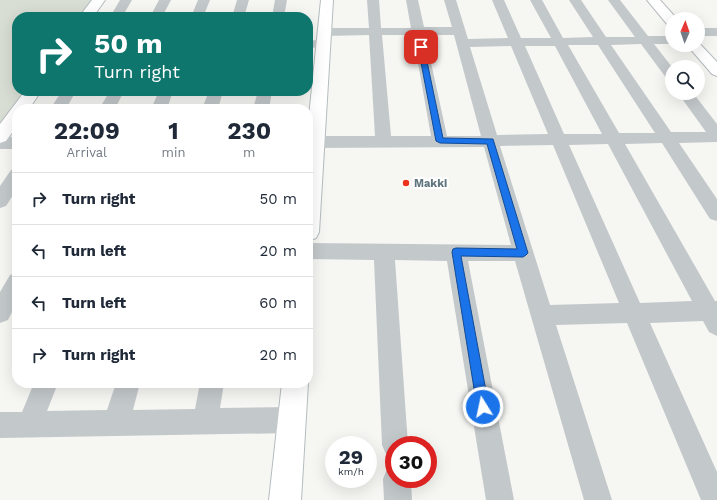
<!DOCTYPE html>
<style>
body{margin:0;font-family:"Work Sans",sans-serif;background:#f2f2f3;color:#1f2937;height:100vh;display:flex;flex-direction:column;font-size:15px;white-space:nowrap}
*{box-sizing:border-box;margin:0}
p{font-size:13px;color:#747a83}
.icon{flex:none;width:22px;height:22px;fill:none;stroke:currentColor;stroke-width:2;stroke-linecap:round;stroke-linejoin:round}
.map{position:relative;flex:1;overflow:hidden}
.details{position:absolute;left:12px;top:104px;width:301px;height:284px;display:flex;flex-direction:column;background:#fff;border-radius:16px;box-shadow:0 4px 16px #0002}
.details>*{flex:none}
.guide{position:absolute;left:12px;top:12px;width:301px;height:84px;border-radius:16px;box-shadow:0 4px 16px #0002;background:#0f766e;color:#fff;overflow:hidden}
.needle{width:26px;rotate:2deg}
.controls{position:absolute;left:665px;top:12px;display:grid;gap:8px}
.controls a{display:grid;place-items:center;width:40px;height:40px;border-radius:50%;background:#fff;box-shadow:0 4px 16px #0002;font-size:20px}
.speed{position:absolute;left:325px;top:436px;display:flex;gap:8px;font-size:20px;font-weight:700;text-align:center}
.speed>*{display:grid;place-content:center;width:52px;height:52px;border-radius:50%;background:#fff;box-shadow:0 4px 16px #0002;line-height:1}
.speed small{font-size:10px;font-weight:400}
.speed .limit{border:6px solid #d22;background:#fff;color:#111}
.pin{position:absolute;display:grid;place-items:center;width:34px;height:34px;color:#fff;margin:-17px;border-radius:8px;box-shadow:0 2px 6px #0006}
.me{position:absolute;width:44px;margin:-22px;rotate:350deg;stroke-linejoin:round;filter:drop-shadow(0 0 3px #0008)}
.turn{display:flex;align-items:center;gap:14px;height:84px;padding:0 16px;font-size:18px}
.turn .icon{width:52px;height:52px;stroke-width:2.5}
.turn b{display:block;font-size:28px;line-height:34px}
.eta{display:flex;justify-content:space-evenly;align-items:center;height:68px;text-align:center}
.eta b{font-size:24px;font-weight:700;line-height:28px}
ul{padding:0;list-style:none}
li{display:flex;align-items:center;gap:12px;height:52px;padding:0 16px;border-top:1px solid #e0e1e3}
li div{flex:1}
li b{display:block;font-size:15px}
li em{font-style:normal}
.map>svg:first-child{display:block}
.green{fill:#d8ded3}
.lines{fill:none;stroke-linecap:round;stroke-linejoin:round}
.secondary-casing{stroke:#b5bcbf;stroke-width:2}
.street{fill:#c3c8ca;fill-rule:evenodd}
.secondary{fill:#fff;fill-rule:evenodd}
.route{fill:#1a73e8;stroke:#114b97}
.poi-dot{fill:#eb331e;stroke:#fff;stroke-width:1.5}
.labels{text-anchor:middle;stroke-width:4;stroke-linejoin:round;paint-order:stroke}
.poi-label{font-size:11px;font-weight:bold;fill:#60767f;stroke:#fff;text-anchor:start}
</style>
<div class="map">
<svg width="717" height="500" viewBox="0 0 717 500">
<rect width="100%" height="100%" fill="#f6f6f3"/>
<path class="green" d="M0 0H99L86 17H17V91H33L17 109 0 137Z"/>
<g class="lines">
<g class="secondary-casing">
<path id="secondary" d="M92 0H105L93 17H79Z
M321 0H333L319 232 316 238 308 241V126Z
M647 0H660L677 19H672V25L667 24Z
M698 42 717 62V76L712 74 687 45H698Z
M25 91H41L29 109H17V126L6 141 0 143V124Z
M308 382V383L301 500H269L282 383Z"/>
</g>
<path class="street" d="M120 0H132L122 17H110Z
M159 0H171L162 17H150Z
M198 0H210L203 17H191Z
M237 0H249L244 17H232Z
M275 0H287L284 17H272Z
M367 0H379L381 28H411L406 0H418L424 27H452L444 0H456L468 39 508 38 492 0H504L521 38H551L530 0H542L563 38 593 37 569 0H581L606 37H635L608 0H620L648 36H672V44H654L672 67V80L667 79 641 44 611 45 671 132H706L678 93H693L717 124V142L679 143 717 199V221L710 219 662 143 625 144 715 301H717V336L709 332 703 321 650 323 717 472V500H701L627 323 556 325 612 500H584L515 261H468L514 500H486L447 261 395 260 408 445H394V458L386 454 382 445 374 260 308 259V243L511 245 484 147 308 148V136H375L369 35 325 36 321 35 319 32 321 29 325 28H369ZM382 35H413L431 136H391ZM425 35H454L481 136H447ZM568 45H598L655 133H619ZM511 46 548 134 497 135 470 47ZM525 46H555L602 134H564ZM608 144 692 301 640 303 569 145ZM553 145 619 303 550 305 500 146Z
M698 28H717V36H698Z
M308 40 329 41 331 44 329 47 308 48Z
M62 91H76L66 109H50Z
M110 91H124L115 109H99Z
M159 91H173L167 109H151Z
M209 91H223L218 109H202Z
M258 91H272L269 109H253Z
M0 137H17V149H0Z
M17 168V189L6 206 0 208V186L11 170Z
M17 272V302L8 320 0 323V292L10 275Z
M34 383H58L47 411 107 410 116 383H140L133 410 195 409 200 383H224L220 408 292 407 301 411 305 420 301 429 292 433 0 438V412H22Z
M394 466V479H411L412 500H384L383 479 387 469Z"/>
<use href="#secondary" class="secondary"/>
</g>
<path class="route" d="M421 45 424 47 443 138 493 139 528 253 526 255 523 257 461 256 489 407 487 411 483 413 479 411 477 407 452 252 453 249 456 248 517 249 487 144 440 143 436 141 418 47Z"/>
<circle class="poi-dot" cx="406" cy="183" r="4"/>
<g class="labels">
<g class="poi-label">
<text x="414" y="187">Makki</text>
</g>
</g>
</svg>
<div class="controls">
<a><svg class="needle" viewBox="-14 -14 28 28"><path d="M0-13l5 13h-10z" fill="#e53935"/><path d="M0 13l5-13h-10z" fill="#747a83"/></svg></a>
<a><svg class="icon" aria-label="search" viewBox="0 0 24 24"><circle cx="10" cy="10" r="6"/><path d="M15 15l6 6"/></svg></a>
</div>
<div class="speed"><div>29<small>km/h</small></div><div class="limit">30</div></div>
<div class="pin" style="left:421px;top:47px;background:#d93025"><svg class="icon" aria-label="arrive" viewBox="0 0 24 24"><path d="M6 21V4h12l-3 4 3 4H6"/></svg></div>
<svg class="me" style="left:483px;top:407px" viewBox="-20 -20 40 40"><circle r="17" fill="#1a73e8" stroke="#fff" stroke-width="3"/><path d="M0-11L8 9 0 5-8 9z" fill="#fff"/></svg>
<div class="guide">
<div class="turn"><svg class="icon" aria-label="right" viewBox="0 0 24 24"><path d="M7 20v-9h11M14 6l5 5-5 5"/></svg><div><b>50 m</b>Turn right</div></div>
</div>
<section class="details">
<div class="eta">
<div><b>22:09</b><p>Arrival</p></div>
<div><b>1</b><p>min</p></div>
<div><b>230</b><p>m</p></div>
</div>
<ul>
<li><svg class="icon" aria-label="right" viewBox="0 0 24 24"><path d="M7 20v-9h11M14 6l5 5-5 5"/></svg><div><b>Turn right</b></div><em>50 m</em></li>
<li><svg class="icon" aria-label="left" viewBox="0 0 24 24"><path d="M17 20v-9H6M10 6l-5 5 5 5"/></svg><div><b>Turn left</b></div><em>20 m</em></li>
<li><svg class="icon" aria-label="left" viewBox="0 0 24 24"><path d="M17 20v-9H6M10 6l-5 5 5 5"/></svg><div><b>Turn left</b></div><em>60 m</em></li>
<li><svg class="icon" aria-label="right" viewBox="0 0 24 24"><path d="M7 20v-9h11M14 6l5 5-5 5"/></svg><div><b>Turn right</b></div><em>20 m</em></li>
</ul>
</section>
</div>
